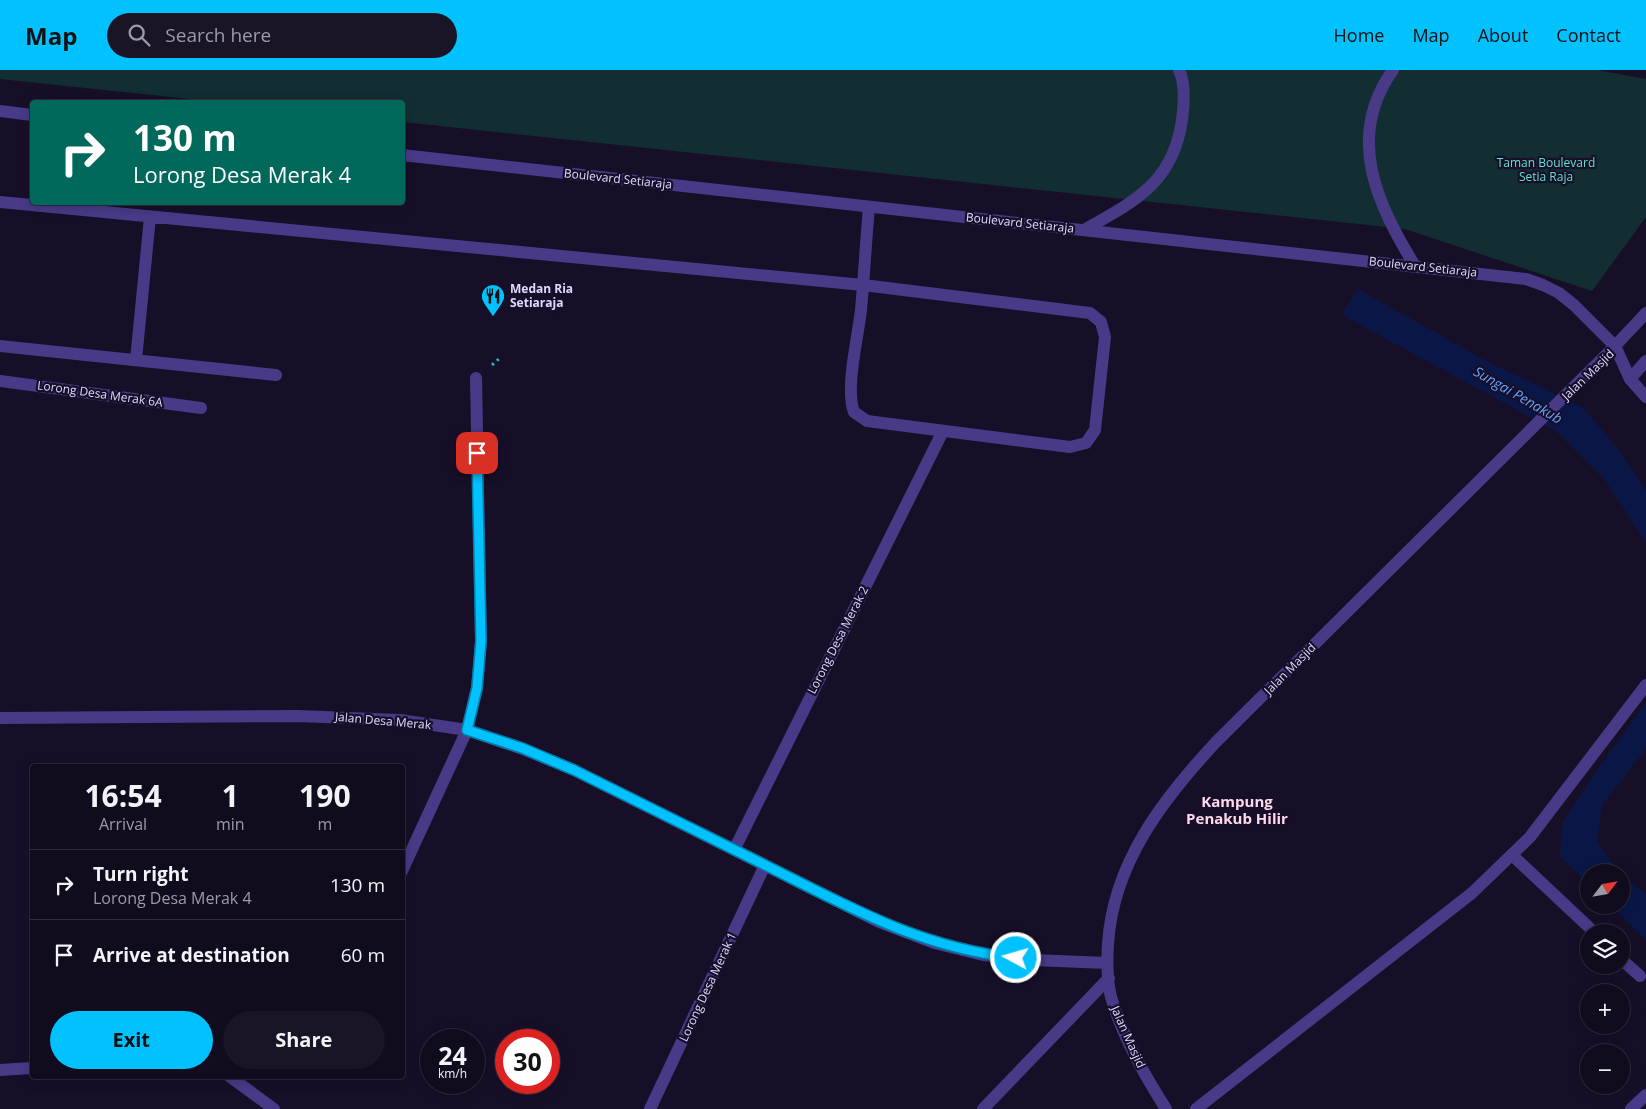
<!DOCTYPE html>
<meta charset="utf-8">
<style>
body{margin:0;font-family:"Open Sans",sans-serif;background:#1a1427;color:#f1f3f6;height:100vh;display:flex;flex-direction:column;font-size:19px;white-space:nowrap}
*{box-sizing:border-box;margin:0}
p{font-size:16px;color:#9c9ba4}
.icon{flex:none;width:28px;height:28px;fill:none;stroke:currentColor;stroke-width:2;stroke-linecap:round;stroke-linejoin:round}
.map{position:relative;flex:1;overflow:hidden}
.panel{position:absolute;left:30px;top:694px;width:375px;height:315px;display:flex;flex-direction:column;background:#110b1e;border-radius:5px;box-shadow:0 2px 12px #0003,0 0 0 1px #302b3c}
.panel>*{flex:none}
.banner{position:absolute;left:30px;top:30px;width:375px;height:105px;border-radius:5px;box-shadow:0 2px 12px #0003,0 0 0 1px #302b3c;background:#00695c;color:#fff;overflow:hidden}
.needle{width:32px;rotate:59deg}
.tools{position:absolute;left:1580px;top:794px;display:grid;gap:10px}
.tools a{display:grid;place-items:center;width:50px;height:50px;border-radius:50%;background:#110b1e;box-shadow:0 2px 12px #0003,0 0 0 1px #302b3c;font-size:25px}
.speed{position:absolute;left:420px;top:959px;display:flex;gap:10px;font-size:25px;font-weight:700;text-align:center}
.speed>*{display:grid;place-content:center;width:65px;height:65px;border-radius:50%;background:#110b1e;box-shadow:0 2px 12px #0003,0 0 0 1px #302b3c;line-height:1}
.speed small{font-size:12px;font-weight:400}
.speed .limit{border:8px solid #d22;background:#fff;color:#111}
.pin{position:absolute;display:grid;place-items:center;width:42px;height:42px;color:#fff;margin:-21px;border-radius:10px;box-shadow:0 2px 8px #0006}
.me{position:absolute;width:55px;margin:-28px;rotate:276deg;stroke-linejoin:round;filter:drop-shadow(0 0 4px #0008)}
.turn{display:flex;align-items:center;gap:18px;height:105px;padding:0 20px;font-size:22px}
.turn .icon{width:65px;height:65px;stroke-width:2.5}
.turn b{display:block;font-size:35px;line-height:42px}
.eta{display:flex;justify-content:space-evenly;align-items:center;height:85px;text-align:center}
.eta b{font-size:30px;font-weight:700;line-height:35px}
.cta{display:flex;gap:10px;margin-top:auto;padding:10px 20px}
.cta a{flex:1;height:58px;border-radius:30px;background:#02c1ff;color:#111;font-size:20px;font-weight:700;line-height:58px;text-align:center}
.cta a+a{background:#1a1427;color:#f1f3f6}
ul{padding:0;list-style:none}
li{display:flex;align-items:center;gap:15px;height:70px;padding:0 20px;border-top:1px solid #302b3c}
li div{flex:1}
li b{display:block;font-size:19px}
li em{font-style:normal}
header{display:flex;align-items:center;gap:30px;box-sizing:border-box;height:70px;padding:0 25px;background:#02c1ff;color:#111}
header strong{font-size:24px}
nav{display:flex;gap:28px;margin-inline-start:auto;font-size:18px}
.search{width:350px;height:45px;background:#1a1427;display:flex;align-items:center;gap:12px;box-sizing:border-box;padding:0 18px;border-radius:28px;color:#9c9ba4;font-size:19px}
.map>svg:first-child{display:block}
.green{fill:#122e32}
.water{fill:#0a1746}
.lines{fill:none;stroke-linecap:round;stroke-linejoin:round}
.path{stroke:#2eafbb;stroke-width:3;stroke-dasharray:2.5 4;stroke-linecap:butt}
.service{stroke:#483a87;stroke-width:12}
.minor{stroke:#483a87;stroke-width:12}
.tertiary{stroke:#483a87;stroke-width:12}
.route-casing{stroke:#017da6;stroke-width:12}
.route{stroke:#02c1ff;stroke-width:9}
.labels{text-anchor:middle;stroke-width:4.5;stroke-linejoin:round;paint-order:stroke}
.park-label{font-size:12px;fill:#5fe2d4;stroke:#170f28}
.street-label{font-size:12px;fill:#e1d6ff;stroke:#170f28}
.poi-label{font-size:12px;font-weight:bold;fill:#e1d6ff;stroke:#170f28;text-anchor:start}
.water-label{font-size:14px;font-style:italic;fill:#64a1ff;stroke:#170f28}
.quarter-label{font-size:15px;font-weight:bold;fill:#ffd8eb;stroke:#170f28}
</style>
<header>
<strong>Map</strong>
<div class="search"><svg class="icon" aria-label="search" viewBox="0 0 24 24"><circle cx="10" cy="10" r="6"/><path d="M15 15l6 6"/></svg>Search here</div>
<nav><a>Home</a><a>Map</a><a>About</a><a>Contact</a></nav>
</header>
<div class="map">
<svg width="1646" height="1039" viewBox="0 0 1646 1039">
<rect width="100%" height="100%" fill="#170f28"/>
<path class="green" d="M0 0H1597L1646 9V147L1592 221 1405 159 403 52 402 32H219L0 9Z"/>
<path class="water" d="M1358 219 1492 294 1583 337 1624 387 1646 420V472L1605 410 1556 361 1342 245Z
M1646 633V679L1602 735 1597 771 1619 802H1589V814L1559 786 1563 752 1594 704Z
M1621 805 1646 824V870L1610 835H1621Z"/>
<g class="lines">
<path class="path" d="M492 295 500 288"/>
<path class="service" d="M1630 309 1646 291
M1512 785 1594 862
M1621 889 1640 906"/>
<path class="minor" d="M0 132 863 215 1090 243 1101 252 1105 267 1095 360 1086 373 1070 377 867 351 854 342C845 319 858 267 861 240 864 206 866 171 869 137
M0 276 276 305
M136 290 150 147
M0 311 201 338
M0 648 298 646 400 650 467 660 523 679 574 700 879 852 934 873 983 885 1033 890 1107 893
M734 780 943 361
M402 801 467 660 477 618 481 571 476 308
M0 1000 32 998
M229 1006 274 1039
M650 1039 765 795
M983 1039 1109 908
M1166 1039C1144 1004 1123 968 1111 927 1107 911 1107 891 1108 874 1113 793 1163 729 1216 672L1615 276
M1196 1039 1472 823 1530 767 1646 615
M1631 1039 1646 1025"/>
<path class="tertiary" d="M1393 0C1345 67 1377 134 1415 196
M0 41 32 45
M402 85 1526 209 1543 215 1559 223 1574 235 1615 276 1630 309 1646 327
M1084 160C1135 131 1173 113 1182 50 1184 35 1186 14 1179 0
M1615 276 1646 243"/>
</g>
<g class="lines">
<g class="route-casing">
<path id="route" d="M477 383 481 571 477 618 467 660 522 678 574 700C638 732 703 764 767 796 851 838 921 878 1016 888"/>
</g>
<use href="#route" class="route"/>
</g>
<defs>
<g id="restaurant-pin" transform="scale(1.25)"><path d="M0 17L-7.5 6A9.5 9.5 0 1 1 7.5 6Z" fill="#02c1ff" stroke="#170f28"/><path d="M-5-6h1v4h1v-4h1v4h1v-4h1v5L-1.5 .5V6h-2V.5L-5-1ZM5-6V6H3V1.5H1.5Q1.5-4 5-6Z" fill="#111"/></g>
</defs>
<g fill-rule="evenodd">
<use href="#restaurant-pin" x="493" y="226"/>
</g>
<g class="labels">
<g class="park-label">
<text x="1546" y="97">Taman Boulevard<tspan x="1546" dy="14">Setia Raja</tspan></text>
</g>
<g class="street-label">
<text transform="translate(618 109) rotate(6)" y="4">Boulevard Setiaraja</text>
<text transform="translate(1020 153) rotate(6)" y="4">Boulevard Setiaraja</text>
<text transform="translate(1423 197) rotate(6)" y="4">Boulevard Setiaraja</text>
<text transform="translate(1588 305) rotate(-44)" y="4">Jalan Masjid</text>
<text transform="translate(100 324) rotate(8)" y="4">Lorong Desa Merak 6A</text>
<text transform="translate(838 570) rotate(-63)" y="4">Lorong Desa Merak 2</text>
<text transform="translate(1290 599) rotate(-45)" y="4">Jalan Masjid</text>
<text transform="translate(383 651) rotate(5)" y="4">Jalan Desa Merak</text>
<text transform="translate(708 917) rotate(-65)" y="4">Lorong Desa Merak 1</text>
<text transform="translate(1128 967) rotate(66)" y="4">Jalan Masjid</text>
</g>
<g class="poi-label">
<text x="510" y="223">Medan Ria<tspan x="510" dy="14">Setiaraja</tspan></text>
</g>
<g class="water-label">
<text transform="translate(1518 325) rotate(30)" y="5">Sungai Penakub</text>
</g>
<g class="quarter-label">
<text x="1237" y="737">Kampung<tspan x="1237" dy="17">Penakub Hilir</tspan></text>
</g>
</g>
</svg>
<div class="tools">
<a><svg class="needle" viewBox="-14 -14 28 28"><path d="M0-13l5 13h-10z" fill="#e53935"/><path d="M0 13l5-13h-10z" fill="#9c9ba4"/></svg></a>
<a><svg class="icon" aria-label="layers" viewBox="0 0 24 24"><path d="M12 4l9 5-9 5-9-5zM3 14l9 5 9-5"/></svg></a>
<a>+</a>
<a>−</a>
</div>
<div class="speed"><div>24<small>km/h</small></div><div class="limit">30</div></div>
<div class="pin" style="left:477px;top:383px;background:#d93025"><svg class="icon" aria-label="arrive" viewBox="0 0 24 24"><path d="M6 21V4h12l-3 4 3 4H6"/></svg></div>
<svg class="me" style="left:1016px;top:888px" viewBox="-20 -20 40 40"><circle r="17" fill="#02c1ff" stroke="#fff" stroke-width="3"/><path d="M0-11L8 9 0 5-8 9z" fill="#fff"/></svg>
<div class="banner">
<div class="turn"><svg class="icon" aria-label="right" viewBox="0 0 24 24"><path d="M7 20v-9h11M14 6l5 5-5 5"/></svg><div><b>130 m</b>Lorong Desa Merak 4</div></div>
</div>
<section class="panel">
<div class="eta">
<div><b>16:54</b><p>Arrival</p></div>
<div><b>1</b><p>min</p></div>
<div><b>190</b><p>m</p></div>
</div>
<ul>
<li><svg class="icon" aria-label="right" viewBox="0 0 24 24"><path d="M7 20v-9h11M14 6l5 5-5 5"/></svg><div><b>Turn right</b><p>Lorong Desa Merak 4</p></div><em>130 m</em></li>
<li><svg class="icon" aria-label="arrive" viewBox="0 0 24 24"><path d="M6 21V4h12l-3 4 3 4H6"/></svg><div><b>Arrive at destination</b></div><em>60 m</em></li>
</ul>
<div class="cta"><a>Exit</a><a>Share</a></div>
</section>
</div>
